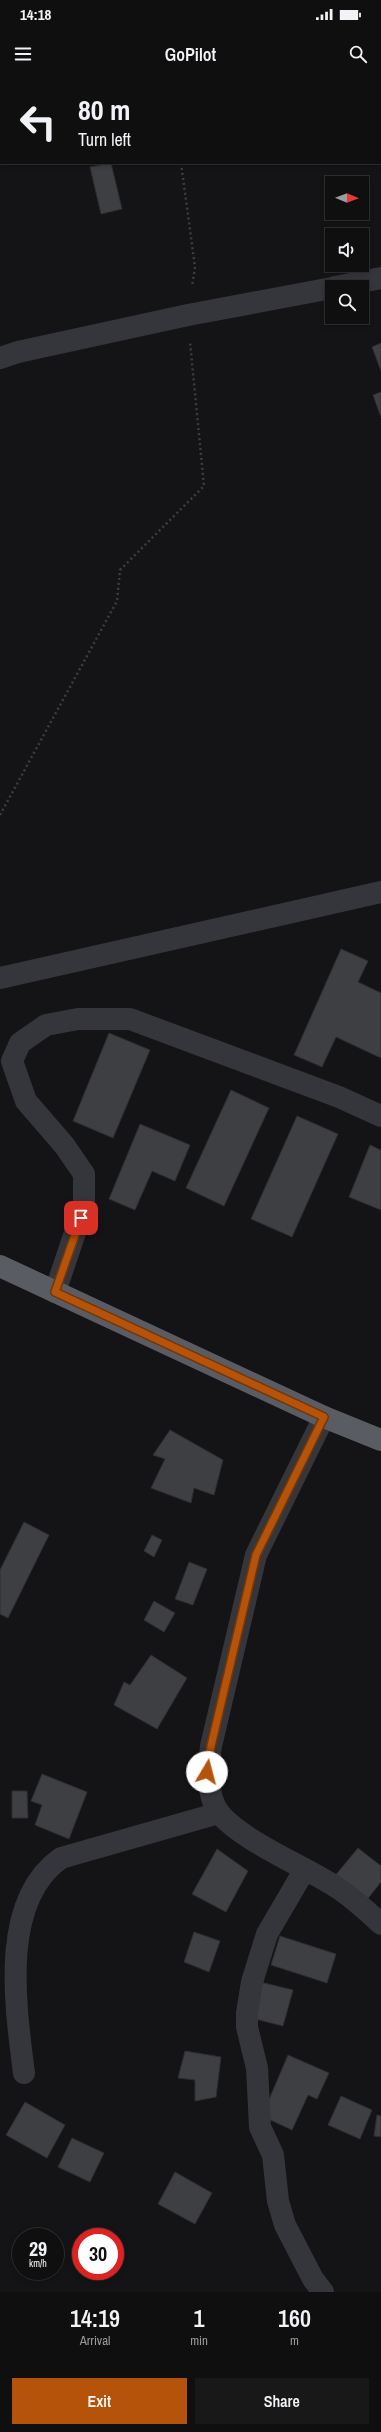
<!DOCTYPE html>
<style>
body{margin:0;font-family:"Archivo Narrow",sans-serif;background:#181819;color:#f1f3f6;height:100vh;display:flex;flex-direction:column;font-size:15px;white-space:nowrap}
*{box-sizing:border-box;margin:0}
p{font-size:13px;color:#9b9c9f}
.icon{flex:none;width:22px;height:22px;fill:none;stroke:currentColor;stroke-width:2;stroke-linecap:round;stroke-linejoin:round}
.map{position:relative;height:2212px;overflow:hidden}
.details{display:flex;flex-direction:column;background:#0f0f10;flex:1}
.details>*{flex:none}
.top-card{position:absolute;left:0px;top:0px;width:381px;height:84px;box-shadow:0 2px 6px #0003,0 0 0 1px #2f2f30;background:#0f0f10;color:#f1f3f6;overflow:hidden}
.needle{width:26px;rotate:91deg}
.fabs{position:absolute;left:325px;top:96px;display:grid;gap:8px}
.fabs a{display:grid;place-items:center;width:44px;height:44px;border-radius:0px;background:#0f0f10;box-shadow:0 2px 6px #0003,0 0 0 1px #2f2f30;font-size:20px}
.speed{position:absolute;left:12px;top:2148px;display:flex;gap:8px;font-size:20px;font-weight:700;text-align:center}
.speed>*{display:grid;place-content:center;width:52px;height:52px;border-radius:50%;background:#0f0f10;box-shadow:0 2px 6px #0003,0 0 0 1px #2f2f30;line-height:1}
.speed small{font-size:10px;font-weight:400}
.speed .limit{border:6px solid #d22;background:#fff;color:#111}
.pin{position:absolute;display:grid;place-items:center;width:34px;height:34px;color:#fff;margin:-17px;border-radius:8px;box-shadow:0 2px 6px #0006}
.me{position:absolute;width:44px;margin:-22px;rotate:8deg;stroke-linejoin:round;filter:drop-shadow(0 0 3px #0008)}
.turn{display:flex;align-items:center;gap:14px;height:84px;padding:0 12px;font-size:18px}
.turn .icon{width:52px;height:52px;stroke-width:2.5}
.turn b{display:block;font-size:28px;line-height:34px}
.eta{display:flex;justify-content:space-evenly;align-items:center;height:68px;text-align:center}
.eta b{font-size:24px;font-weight:600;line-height:28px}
.button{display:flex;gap:8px;margin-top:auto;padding:8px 12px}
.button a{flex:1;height:46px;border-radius:0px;background:#b45309;color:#fff;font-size:16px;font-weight:600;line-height:46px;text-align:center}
.button a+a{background:#181819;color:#f1f3f6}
.status{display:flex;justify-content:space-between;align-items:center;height:28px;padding:0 20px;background:#0f0f10;direction:ltr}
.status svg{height:11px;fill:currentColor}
header{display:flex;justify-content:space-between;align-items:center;height:52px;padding:0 12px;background:#0f0f10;font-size:18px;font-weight:600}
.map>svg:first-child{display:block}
.building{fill:#3e3f43;stroke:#2e2e32}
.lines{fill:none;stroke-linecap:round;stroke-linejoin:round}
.path{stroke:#3b3d42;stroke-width:2.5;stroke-dasharray:2 3;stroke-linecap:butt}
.minor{stroke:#35363b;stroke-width:22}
.trunk{stroke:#595c63;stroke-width:22}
.route-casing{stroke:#753606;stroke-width:10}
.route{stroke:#b45309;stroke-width:7}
</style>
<div class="status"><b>14:18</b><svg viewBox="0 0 49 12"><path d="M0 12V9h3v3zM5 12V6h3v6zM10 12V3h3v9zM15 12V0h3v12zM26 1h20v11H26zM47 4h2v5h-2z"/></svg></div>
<header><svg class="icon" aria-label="menu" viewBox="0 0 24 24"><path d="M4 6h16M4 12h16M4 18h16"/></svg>GoPilot<svg class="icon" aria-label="search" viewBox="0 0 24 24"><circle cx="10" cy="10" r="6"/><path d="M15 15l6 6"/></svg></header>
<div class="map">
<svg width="381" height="2212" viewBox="0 0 381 2212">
<rect width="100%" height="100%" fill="#141416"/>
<path class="building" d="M111 83 122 129 101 134 90 87Z
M381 263V291L372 267Z
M381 312V337L373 315Z
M341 869 368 881 358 902 381 913V978L336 957 322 987 294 975Z
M109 953 150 970 113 1058 73 1041Z
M231 1010 269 1028 224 1126 186 1108Z
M297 1036 338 1054 292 1157 251 1139Z
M140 1044 190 1065 175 1101 152 1091 135 1130 109 1119Z
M370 1065 381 1070V1130L349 1117Z
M170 1350 223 1380 214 1415 194 1408 191 1423 151 1408 165 1379 153 1375Z
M24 1442 49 1455 8 1538 0 1534V1490Z
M152 1455 162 1460 154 1477 144 1471Z
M189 1482 207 1489 193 1525 175 1519Z
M154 1521 175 1533 164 1552 144 1540Z
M151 1575 187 1598 157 1649 114 1625 124 1602 130 1605Z
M42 1694 87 1712 69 1759 35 1745 42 1725 31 1721Z
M12 1711H27L28 1738H12Z
M358 1768 381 1786V1802L366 1821 334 1797Z
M217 1769 248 1791 226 1832 192 1814Z
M194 1852 220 1861 209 1892 184 1882Z
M280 1856 336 1874 327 1903 271 1885Z
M260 1902 293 1910 283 1946 251 1938Z
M185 1971 221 1977 216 2017 195 2021V2000L178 1998Z
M288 1975 329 1993 317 2019 308 2015 292 2050 262 2036Z
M341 2016 372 2030 360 2059 328 2045Z
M25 2022 65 2045 47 2078 6 2055Z
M377 2035 381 2036V2057L374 2056Z
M72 2058 104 2073 90 2102 58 2087Z
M175 2092 212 2113 195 2144 158 2124Z"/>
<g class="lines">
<path class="path" d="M183 1V0
M181 83 195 187 192 207
M0 735 117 521 120 490 204 406 190 262"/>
<path class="minor" d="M335 207 381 198
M0 278 18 272 188 235 332 208
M0 898 381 812
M55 1212 84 1126V1094L64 1065 26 1021 12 981 20 963 46 945 78 939H130L339 1017 381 1036
M324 1337 256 1475 211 1666C208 1687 206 1717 220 1734 244 1762 304 1786 336 1807 352 1817 367 1831 381 1844
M305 1789 267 1854 252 1902 247 1933V1947L257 1988 260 2047 273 2075 278 2121 285 2145 313 2199 323 2212
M24 1993C15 1923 0 1821 61 1778L219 1733"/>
<path class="trunk" d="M0 1186 324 1337 381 1360"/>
</g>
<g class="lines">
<g class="route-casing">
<path id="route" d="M81 1138 55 1212 324 1337 256 1475 211 1666 207 1692"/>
</g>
<use href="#route" class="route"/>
</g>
</svg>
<div class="fabs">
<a><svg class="needle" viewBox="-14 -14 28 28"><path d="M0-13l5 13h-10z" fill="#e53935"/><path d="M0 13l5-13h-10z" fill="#9b9c9f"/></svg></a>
<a><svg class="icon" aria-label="sound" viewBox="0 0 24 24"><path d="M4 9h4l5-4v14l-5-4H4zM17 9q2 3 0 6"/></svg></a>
<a><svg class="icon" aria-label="search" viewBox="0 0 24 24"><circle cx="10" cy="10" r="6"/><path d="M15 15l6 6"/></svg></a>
</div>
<div class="speed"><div>29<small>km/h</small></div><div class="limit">30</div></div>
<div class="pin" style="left:81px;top:1138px;background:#d93025"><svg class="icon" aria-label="arrive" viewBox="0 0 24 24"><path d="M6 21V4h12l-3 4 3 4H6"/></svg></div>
<svg class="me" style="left:207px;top:1692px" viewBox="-20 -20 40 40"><circle r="19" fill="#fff"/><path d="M0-13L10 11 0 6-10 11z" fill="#b45309"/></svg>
<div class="top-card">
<div class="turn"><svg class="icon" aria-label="left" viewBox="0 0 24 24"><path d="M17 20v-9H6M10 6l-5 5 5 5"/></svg><div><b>80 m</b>Turn left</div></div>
</div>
</div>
<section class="details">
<div class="eta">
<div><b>14:19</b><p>Arrival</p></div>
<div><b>1</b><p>min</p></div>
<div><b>160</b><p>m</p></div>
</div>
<div class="button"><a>Exit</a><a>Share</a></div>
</section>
